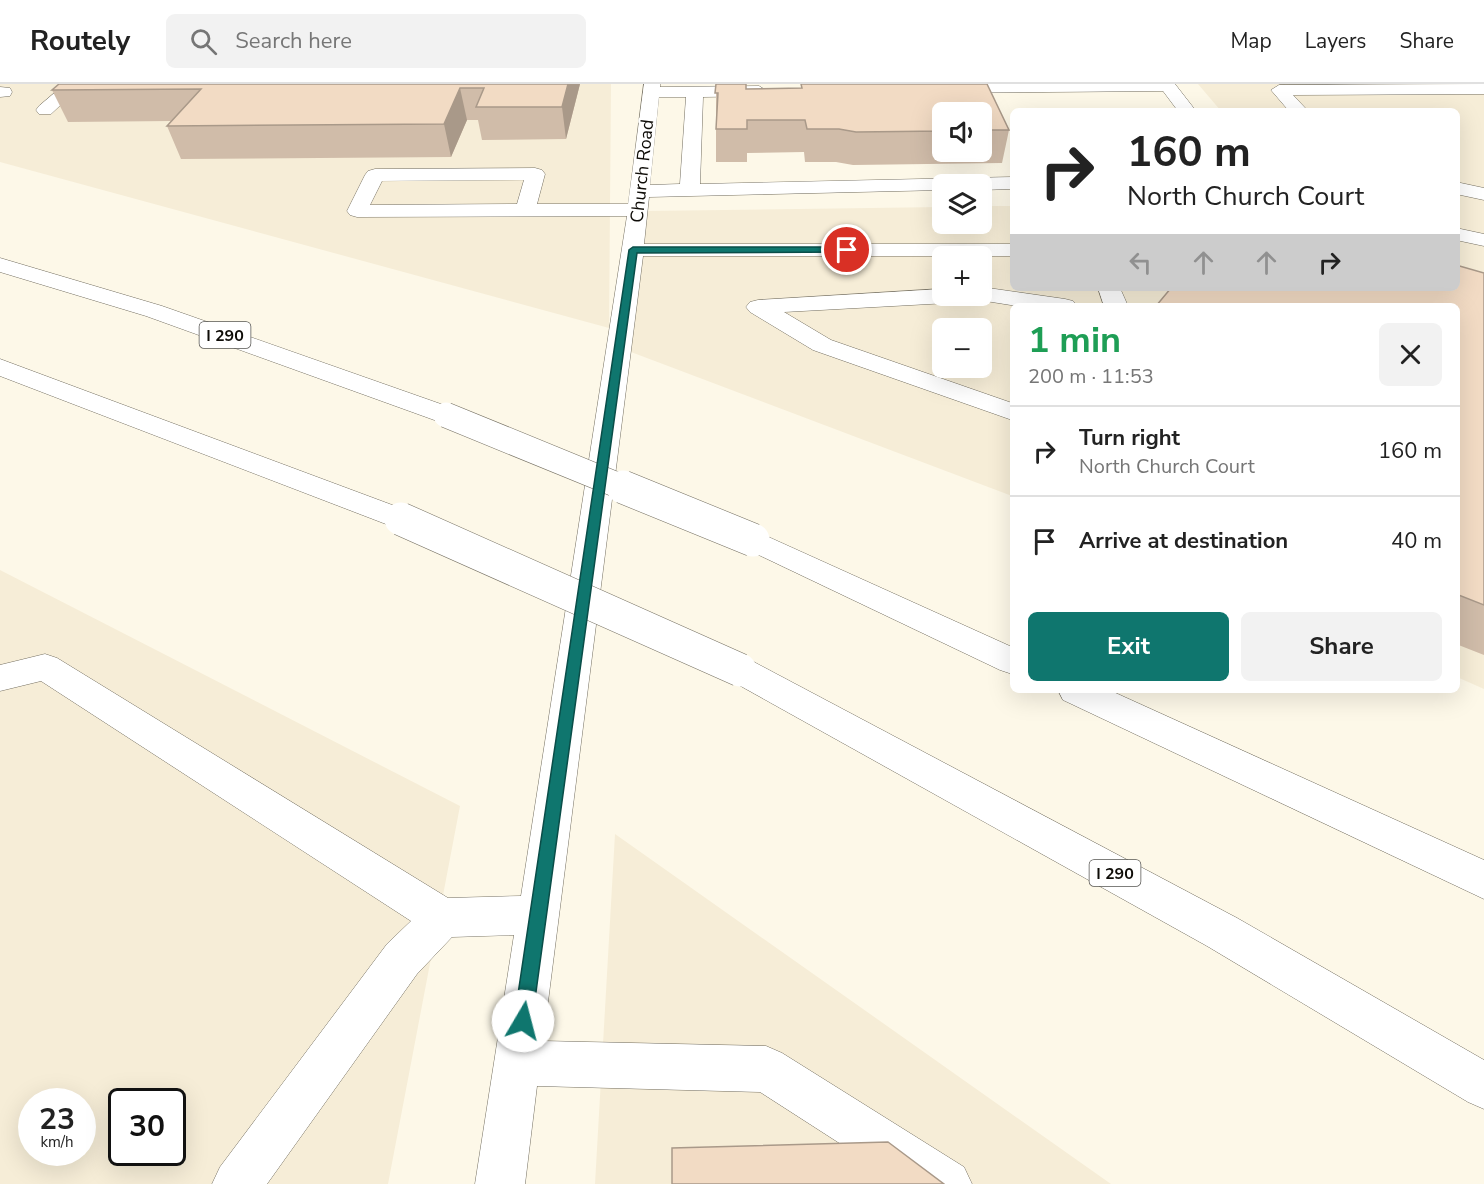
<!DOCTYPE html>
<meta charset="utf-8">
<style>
body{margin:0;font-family:"Nunito Sans",sans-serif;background:#f2f2f2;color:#222;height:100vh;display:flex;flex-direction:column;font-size:22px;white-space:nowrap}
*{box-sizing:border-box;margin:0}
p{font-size:20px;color:#767676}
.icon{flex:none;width:33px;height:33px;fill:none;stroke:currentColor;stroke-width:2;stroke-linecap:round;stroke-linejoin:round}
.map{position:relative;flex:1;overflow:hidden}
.panel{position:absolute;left:1010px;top:219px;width:450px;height:390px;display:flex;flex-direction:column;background:#fff;border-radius:9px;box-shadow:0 6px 24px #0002}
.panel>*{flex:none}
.hud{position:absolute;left:1010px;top:24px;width:450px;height:183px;border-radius:9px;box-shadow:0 6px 24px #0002;background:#fff;color:#222;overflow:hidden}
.fabs{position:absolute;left:932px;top:18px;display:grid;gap:12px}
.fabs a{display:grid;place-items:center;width:60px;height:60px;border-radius:9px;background:#fff;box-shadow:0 6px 24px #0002;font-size:30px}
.speed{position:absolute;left:18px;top:1004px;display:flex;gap:12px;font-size:30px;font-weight:700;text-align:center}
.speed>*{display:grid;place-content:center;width:78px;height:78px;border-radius:50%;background:#fff;box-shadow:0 6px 24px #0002;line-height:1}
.speed small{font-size:15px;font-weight:400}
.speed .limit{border:3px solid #111;border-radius:9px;background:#fff;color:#111}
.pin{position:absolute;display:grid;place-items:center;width:51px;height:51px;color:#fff;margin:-26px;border:3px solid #fff;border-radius:50%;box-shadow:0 2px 6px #0007}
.me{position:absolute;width:66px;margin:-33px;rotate:8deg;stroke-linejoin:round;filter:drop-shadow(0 0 4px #0008)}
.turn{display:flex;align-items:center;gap:21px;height:126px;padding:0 18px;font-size:27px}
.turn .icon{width:78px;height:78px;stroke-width:2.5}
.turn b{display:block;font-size:42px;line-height:51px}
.lanes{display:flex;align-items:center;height:57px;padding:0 18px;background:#0003;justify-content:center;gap:30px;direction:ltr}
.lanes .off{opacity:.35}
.round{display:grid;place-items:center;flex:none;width:63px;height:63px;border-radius:9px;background:#f2f2f2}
.headline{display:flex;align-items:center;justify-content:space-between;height:102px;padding:0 18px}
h1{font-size:36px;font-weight:700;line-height:45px;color:#1e9e55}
.action{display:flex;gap:12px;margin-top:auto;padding:12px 18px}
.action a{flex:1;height:69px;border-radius:9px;background:#0f766e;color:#fff;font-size:24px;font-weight:700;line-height:69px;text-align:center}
.action a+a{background:#f2f2f2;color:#222}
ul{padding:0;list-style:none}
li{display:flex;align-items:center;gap:18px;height:90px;padding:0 18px;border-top:2px solid #e0e0e0}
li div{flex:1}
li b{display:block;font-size:22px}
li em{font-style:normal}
header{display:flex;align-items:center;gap:36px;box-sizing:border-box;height:84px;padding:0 30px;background:#fff;border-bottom:2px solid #e0e0e0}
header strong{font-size:28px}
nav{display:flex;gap:33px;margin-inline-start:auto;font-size:21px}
.search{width:420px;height:54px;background:#f2f2f2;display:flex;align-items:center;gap:15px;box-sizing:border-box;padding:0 21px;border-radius:9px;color:#767676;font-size:22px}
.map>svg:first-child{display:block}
.built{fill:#f6edd7;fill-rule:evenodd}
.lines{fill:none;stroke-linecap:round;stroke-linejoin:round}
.minor-casing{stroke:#746f61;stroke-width:1}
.highway-casing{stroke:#746f61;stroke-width:1}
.minor{fill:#fff;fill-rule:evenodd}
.highway{fill:#fff;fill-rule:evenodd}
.highway-bridge-far1-casing{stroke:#746f61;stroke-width:26;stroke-linecap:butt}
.highway-bridge-casing{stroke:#746f61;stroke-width:34;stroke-linecap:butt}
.highway-bridge-far1{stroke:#fff;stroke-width:25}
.highway-bridge{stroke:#fff;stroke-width:33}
.wall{fill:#d0bca9;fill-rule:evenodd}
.shaded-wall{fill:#a99989}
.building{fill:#f2dbc4;stroke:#a99989;stroke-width:1.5}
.route{fill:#0f766e;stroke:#0a4d48;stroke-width:1.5}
.labels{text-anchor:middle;stroke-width:4.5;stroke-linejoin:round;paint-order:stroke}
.shield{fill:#fff;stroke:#565551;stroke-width:1.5}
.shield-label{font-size:16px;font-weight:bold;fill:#0e0c07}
.street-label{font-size:18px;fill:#0e0c07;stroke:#fff}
</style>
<header>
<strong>Routely</strong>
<div class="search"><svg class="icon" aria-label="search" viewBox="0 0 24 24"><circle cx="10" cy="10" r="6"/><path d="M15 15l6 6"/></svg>Search here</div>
<nav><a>Map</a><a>Layers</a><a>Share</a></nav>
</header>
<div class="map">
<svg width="1484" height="1100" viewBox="0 0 1484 1100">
<rect width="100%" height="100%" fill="#fdf8e8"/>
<path class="built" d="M0 0H611L609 244 0 78Z
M1198 0H1484V605L1457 593 1456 222H1012V412L631 268 644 127 942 123V140H981V122H1012V204H1456V27H1221ZM942 172H981V212H942ZM942 244H981V284H942Z
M0 486 460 722 388 1100H0ZM32 1017H82V1068H32ZM122 1017H172V1068H122Z
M615 750 1111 1100H595Z"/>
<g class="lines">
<g class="minor-casing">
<path id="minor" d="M65 0H83L51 30H39L36 26 39 22Z
M644 0H660V3L759 2 767 7 759 12 703 13 700 100 1012 93V105L981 106V100H942V106L649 113 644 160H1012V172H643L543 957 766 962 782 969 964 1083 972 1100H903L760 1008 537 1002 525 1100H475L514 851 452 853 417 890 267 1100H212L220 1083 387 860 411 837 41 597 0 607V581L45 570 57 574 448 814 521 812 627 132 357 133 350 131 347 127 365 91 368 87 375 85 535 84 542 86 545 90 537 120H628ZM659 13H686L680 100 650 101ZM524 96 517 120 370 121 382 97Z
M943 0H1175L1196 27H1178L1163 7 937 9 935 5Z
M1484 0V10L1293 11 1308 27H1289L1271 6 1279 1Z
M0 3 10 4 12 8 10 12 0 13Z
M1456 98 1484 104V116L1456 110Z
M1456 144 1484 150V162L1456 156Z
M981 203 1065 215 1073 217 1077 222H1017L973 215 971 212H981Z
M1098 204H1120L1128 222H1104Z
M942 205V212H959L956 217 948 219 784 228 831 256 1012 319V336L813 266 750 228 746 223 750 218 758 216Z"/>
</g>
<g class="highway-casing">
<path id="highway" d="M0 174 162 222 455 325 459 331 455 337 446 339 437 337 146 232 0 188Z
M0 275 411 428 416 435 411 442 401 445 391 442 0 292Z
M753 446 1012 563V590L1000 586 742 463 738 456 742 449Z
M740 573 752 577 1237 834 1484 976V1025L1468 1018 1207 862 728 595 723 586 728 577Z
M1058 606H1109L1484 776V815L1063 616Z"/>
</g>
<use href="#minor" class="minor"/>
<use href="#highway" class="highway"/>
<g class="highway-bridge-far1-casing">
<path id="highway-bridge-far1" d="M446 331 627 405"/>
</g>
<g class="highway-bridge-casing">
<path id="highway-bridge" d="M623 403 753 456
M401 435 740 586"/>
</g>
<use href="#highway-bridge-far1" class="highway-bridge-far1"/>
<use href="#highway-bridge" class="highway-bridge"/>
</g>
<path class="wall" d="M59 0H580L566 55 482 56 478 36H467L451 73 181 75 167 42 171 37 68 38 52 6Z
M716 0 746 5 801 4V0H987L1009 46 1002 79 853 81 836 78H805L804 68 747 69V78H716ZM942 28H981V68H942Z
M1484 189V571L1456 560V222Z"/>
<path class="shaded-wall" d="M568 0H580L566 55 562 23Z
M460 4 467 36 451 73 444 40Z"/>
<path class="building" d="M59 0H568L562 23H476L484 4H460L444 40 167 42 201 5 52 6Z
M716 0H746V5L802 4 801 0H987L1009 46H981V28H942V47L856 48 839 45H807L805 36H747V45H716L718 9H715Z
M1456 181 1484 189V521L1456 510V222H1156L1171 204H1456Z
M888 1058 944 1100H672V1064Z"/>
<path class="route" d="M847 163 851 166 850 168 637 169 532 937 529 943 523 946 516 943 514 937 629 166 633 163Z"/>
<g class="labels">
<g class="shield">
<rect x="199.5" y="238" width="51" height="26" rx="4.5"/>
<rect x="1089.5" y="776" width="51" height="26" rx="4.5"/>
</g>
<g class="shield-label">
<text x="225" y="257">I 290</text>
<text x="1115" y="795">I 290</text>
</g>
<g class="street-label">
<text transform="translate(642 87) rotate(-84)" y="6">Church Road</text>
</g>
</g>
</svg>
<div class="fabs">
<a><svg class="icon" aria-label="sound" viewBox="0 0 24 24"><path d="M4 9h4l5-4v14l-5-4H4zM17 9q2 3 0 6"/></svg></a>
<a><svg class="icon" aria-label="layers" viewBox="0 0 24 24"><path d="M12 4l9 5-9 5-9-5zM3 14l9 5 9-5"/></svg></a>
<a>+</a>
<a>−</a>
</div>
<div class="speed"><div>23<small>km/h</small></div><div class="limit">30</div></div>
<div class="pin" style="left:847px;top:166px;background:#d93025"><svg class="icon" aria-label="arrive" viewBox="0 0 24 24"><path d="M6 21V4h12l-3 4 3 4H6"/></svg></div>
<svg class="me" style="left:523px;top:937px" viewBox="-20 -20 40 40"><circle r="19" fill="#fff"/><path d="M0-13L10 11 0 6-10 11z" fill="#0f766e"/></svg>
<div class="hud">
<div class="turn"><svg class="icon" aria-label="right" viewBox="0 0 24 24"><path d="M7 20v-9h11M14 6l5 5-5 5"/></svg><div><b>160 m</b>North Church Court</div></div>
<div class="lanes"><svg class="icon off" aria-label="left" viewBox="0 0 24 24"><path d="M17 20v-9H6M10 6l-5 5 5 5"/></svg><svg class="icon off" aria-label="ahead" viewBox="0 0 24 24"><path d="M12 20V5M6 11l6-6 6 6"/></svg><svg class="icon off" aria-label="ahead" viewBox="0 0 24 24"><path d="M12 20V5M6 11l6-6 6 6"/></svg><svg class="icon" aria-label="right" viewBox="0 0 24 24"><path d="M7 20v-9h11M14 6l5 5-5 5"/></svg></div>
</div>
<section class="panel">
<div class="headline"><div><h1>1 min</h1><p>200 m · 11:53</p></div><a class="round"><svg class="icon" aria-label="close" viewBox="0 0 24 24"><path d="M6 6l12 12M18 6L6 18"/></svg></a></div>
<ul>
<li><svg class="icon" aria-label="right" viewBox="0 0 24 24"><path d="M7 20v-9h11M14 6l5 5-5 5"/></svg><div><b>Turn right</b><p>North Church Court</p></div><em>160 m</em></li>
<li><svg class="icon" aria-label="arrive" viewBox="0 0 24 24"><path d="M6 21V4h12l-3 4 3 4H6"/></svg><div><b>Arrive at destination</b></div><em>40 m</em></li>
</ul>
<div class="action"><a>Exit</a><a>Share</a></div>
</section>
</div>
